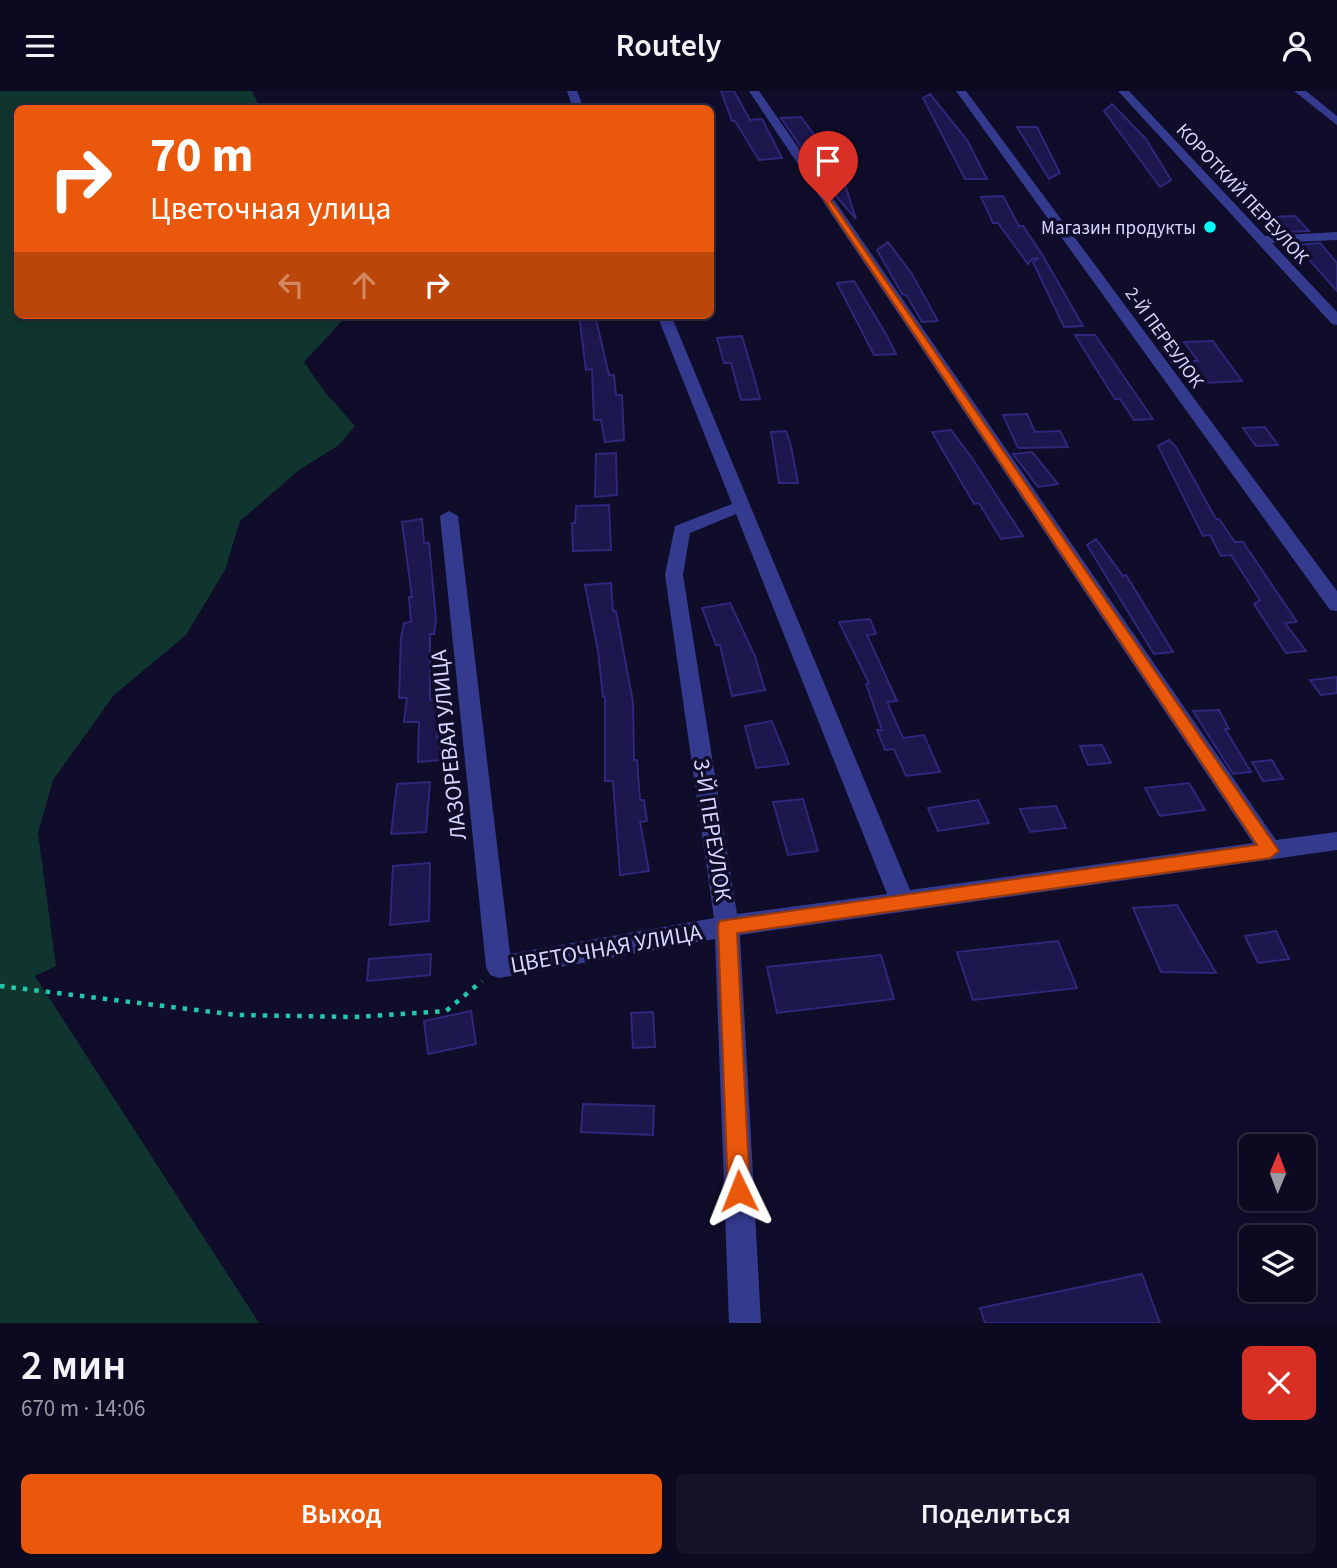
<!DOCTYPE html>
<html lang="ru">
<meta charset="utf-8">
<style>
body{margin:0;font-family:"Source Sans 3",sans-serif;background:#141329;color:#f1f3f6;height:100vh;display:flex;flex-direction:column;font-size:26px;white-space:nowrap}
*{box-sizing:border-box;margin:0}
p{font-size:23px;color:#9a9aa5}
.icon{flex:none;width:38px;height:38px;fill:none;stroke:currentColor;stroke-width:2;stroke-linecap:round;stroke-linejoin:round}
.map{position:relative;height:1232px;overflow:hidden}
.panel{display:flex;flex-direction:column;background:#0b0a20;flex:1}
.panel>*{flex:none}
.top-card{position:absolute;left:14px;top:14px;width:700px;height:214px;border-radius:10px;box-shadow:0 4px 10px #0003,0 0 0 2px #2b2b3e;background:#ea580c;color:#fff;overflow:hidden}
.needle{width:46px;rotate:1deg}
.controls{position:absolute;left:1239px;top:1043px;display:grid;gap:14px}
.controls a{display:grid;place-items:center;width:77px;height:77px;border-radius:10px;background:#0b0a20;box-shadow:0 4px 10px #0003,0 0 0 2px #2b2b3e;font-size:35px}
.pin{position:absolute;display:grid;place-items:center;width:60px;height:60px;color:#fff;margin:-72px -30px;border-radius:50% 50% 50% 0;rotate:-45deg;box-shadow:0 0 7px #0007}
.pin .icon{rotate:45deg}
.me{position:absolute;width:77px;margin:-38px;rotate:358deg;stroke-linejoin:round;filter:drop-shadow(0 0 5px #0008)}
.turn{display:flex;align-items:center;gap:24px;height:147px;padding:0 21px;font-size:32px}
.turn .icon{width:91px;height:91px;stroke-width:2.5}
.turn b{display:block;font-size:49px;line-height:60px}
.lanes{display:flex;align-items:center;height:66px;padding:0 21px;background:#0003;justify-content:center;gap:35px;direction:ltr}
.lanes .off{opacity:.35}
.round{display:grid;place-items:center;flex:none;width:74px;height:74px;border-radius:10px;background:#141329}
.summary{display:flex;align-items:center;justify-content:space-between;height:119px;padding:0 21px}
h1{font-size:42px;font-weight:600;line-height:52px}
.primary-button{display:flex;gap:14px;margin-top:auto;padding:14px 21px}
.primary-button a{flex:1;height:80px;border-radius:10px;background:#ea580c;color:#fff;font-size:28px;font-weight:600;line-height:80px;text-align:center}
.primary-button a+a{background:#141329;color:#f1f3f6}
header{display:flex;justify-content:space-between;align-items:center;height:91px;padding:0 21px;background:#0b0a20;font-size:32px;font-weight:600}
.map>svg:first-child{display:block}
.green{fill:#10352f}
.building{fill:#1c174d;stroke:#2e277b;stroke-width:2}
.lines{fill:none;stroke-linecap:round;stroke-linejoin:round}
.path{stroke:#23c7aa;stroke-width:4.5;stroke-dasharray:4.5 7;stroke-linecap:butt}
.minor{fill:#343a8e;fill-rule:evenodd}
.route{fill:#ea580c;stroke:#983908;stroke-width:2}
.poi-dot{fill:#02fffc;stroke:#0f0d2a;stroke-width:2.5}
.labels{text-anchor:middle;stroke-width:7;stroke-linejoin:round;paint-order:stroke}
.far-street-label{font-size:19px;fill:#d6d6ff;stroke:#0f0d2a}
.far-poi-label{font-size:19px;fill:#d6d6ff;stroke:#0f0d2a;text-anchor:end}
.street-label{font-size:23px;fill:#d6d6ff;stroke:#0f0d2a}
</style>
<header><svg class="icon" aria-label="menu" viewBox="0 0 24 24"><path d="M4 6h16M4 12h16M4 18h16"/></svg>Routely<svg class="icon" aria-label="person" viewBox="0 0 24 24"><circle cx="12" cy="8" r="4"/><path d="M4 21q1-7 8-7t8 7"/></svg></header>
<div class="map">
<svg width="1337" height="1232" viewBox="0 0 1337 1232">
<rect width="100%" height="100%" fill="#0f0d2a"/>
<path class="green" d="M0 0H252L260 17 18 18V224H344L342 230 304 271 324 300 355 335 339 354 299 379 240 430 225 479 186 544 114 604 53 689 38 742 56 875 35 885 259 1232H0Z"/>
<path class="building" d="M721 0H734L750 29 762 28 782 67 759 69 735 30H732Z
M930 3 967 49 987 88H965L923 7Z
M1112 13 1146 48 1171 89 1160 96 1104 20Z
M801 26 841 81 856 128 828 96 781 27Z
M1017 36H1037L1060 82 1049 88Z
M1003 105 1019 135H1023L1043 165 1083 235 1064 236 1033 171 1039 167 1032 168 1028 173 998 132H993L981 106Z
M1295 125 1309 140 1285 141 1272 126Z
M888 151 912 183 938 230 922 231 907 205 902 203 877 159Z
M1320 152 1337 172V200L1296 154Z
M854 190 887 245 896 263 874 264 837 192Z
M579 224H595L609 284H614L616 304H622L624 349 605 351 601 329H594L592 278 586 279Z
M1075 244H1095L1153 328 1134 329 1120 308H1115Z
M742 245 754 286 760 308 741 309 731 272H724L717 247Z
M1213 250 1242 290 1204 292 1189 270H1198L1184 251Z
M1027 323 1035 341 1060 340 1068 356 1018 357 1003 324Z
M1265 336 1278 354 1256 355 1243 337Z
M951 339 972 367 1023 445 1001 448 979 412 974 413 932 341Z
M786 340 791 355 798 392H779L771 341Z
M1169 349 1176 356 1216 428H1219L1235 451H1243L1297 531 1285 532 1306 560 1286 562 1254 513 1260 509 1231 464 1221 465 1210 444 1203 445 1158 355Z
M1032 361 1058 393 1038 396 1013 363Z
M616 362 617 404 595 406 596 363Z
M609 414 611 459 573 460 572 432H575L576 415Z
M422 428 424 452H429L436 528 434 543H430V609L440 608 437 647 452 645V668L418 671 419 631H404L407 607H399L401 547 404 532 411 531 409 506H412L402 431Z
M1096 448 1123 485 1126 484 1173 561 1154 563 1087 454Z
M611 492 613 520H616L633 611 634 669H637L640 709H644L647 730 640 731 649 780 620 784 613 690H605V606H603L598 560 585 494Z
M730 512 755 565 765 599 732 605 720 554H716L702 517Z
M870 528 876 543 867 544 897 610 887 611 903 647 924 644 940 681 906 685 894 658 885 659 877 639H882L866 593 869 592 839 531Z
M1337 586V602L1321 604 1310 589Z
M1219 619 1229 638H1225L1251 681 1233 683 1193 620Z
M772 630 789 673 756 677 745 635Z
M1102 654 1111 672 1088 674 1080 655Z
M1272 669 1283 688 1263 690 1252 671Z
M430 691 426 741 391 743 397 693Z
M1189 692 1205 719 1160 725 1145 697Z
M803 708 818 760 788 764 773 711Z
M978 709 989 732 938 740 928 717Z
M1056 715 1066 737 1030 741 1020 718Z
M430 772 429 830 390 834 393 775Z
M1177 814 1216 882 1161 881 1133 817Z
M1276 840 1289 868 1258 872 1245 845Z
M1058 850 1077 897 973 909 957 861Z
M431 863 430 884 367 890 369 868Z
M881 864 894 908 777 922 767 876Z
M471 920 476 953 428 963 424 930Z
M653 921 655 956 633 957 631 922Z
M583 1013 654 1015 653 1044 581 1041Z
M1142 1183 1160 1232H985L980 1217Z"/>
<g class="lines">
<path class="path" d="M0 895 237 924 354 926 446 920 482 890"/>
<path class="minor" d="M567 0H577L584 18H573Z
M749 0H759L1276 749 1337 741V759L740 844 761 1232H729L715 848 499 887 490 884 486 876 440 425 449 420 458 425 510 863 714 827 665 484 675 435 732 413 657 224H671L910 799 1253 752ZM736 423 887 803 737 823 683 484 690 442Z
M956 0H966L1337 500V520L1330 519Z
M1118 0H1129L1265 145 1337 141V149L1272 152 1337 221V234L1332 233Z
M1294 0H1306L1337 25V34Z"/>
</g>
<path class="route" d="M825 110H831L1279 760 1270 767 737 842 750 1100 747 1107 739 1111 731 1107 728 1100 718 835 720 830 1257 754Z"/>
<circle class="poi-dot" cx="1210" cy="136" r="7"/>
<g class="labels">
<g class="far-street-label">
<text transform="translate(1243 102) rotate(47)" y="7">КОРОТКИЙ ПЕРЕУЛОК</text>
<text transform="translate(1165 246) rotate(54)" y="7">2-Й ПЕРЕУЛОК</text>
</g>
<g class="far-poi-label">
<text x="1196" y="143">Магазин продукты</text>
</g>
<g class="street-label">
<text transform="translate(448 654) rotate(-96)" y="8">ЛАЗОРЕВАЯ УЛИЦА</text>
<text transform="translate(713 739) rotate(81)" y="8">3-Й ПЕРЕУЛОК</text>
<text transform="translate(606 857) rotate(-10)" y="8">ЦВЕТОЧНАЯ УЛИЦА</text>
</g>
</g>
</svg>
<div class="controls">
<a><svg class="needle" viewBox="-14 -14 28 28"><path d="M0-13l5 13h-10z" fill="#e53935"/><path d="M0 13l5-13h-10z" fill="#9a9aa5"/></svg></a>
<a><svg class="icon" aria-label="layers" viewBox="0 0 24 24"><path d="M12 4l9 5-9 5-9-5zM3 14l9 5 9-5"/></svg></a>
</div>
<div class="pin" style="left:828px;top:112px;background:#d93025"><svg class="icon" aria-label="arrive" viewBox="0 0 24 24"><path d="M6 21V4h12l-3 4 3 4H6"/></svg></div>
<svg class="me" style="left:739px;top:1100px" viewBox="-20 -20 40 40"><path d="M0-17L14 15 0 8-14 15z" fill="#ea580c" stroke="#fff" stroke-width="4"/></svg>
<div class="top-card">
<div class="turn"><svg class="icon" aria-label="right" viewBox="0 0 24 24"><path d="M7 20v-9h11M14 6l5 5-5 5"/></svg><div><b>70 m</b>Цветочная улица</div></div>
<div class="lanes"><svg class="icon off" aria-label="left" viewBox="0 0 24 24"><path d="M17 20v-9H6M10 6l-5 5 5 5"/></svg><svg class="icon off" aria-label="ahead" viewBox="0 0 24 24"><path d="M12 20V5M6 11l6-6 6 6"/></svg><svg class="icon" aria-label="right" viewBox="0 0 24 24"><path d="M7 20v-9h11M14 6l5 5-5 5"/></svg></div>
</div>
</div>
<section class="panel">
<div class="summary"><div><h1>2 мин</h1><p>670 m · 14:06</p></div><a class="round" style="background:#d93025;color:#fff"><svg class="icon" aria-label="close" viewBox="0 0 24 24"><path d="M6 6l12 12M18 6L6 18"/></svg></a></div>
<div class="primary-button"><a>Выход</a><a>Поделиться</a></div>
</section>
